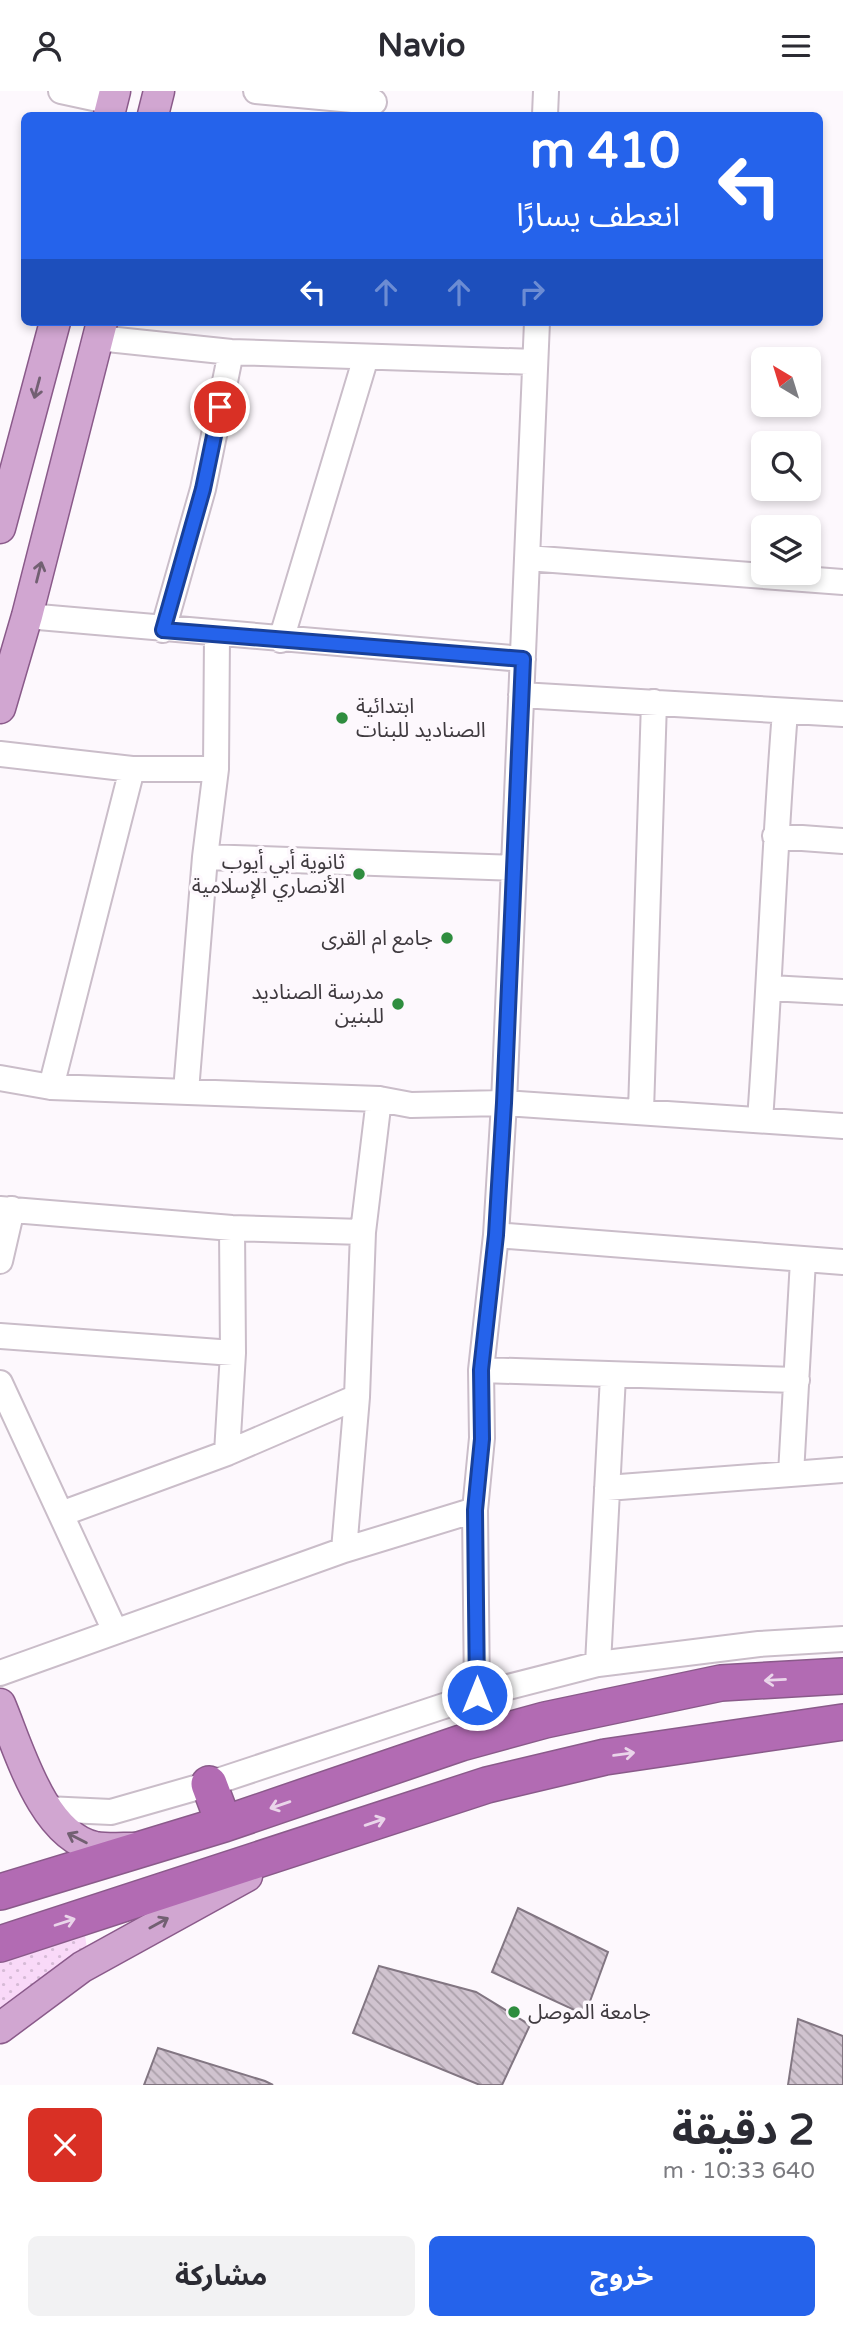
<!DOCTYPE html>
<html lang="ar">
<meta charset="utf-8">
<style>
body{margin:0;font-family:"Varela Round","Noto Sans Arabic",sans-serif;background:#f2f2f3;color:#2b2b33;direction:rtl;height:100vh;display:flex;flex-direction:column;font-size:26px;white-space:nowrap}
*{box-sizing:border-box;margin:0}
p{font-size:23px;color:#7c7c81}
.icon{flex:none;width:38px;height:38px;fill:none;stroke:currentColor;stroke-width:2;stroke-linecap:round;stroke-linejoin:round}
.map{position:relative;height:1994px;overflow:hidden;direction:ltr}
.drawer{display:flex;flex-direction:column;background:#fff;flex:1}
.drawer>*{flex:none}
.top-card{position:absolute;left:21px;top:21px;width:802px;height:214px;border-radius:10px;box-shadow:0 4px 10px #0003;direction:rtl;background:#2563eb;color:#fff;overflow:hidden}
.needle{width:46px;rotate:322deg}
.controls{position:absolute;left:751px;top:256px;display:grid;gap:14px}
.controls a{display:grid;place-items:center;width:70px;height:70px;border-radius:10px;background:#fff;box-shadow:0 4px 10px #0003;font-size:35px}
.pin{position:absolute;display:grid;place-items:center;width:60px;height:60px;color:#fff;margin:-30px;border:4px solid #fff;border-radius:50%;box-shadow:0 2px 7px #0007}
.me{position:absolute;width:77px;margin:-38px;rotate:0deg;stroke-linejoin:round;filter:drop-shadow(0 0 5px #0008)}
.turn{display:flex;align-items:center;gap:24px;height:147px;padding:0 28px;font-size:32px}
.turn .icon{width:91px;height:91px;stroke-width:2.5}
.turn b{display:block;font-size:49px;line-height:60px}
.lanes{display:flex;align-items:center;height:66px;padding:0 28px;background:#0003;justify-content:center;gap:35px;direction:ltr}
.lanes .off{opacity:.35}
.round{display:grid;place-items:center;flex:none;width:74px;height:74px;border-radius:10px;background:#f2f2f3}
.overview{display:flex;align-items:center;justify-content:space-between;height:119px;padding:0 28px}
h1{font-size:42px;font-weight:700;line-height:52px}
.button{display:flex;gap:14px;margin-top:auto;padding:14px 28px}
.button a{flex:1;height:80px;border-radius:10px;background:#2563eb;color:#fff;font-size:28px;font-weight:700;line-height:80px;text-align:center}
.button a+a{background:#f2f2f3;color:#2b2b33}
header{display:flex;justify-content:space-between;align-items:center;height:91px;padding:0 28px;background:#fff;font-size:32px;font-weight:700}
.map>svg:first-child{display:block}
.grass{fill:url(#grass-dots)}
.building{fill:url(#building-back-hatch);stroke:#827682;stroke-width:2}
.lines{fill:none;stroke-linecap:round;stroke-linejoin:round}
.minor-casing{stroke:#cabdc9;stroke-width:28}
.major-casing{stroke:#8a5a8a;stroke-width:33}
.highway-casing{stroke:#8a5a8a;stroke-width:38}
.minor{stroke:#fff;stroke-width:24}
.major{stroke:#d1a6d1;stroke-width:30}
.highway{stroke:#b26bb3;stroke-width:35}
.oneway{stroke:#726072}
.oneway2{stroke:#ead5ea}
.route-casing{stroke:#184099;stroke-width:18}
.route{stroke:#2563eb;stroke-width:12}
.poi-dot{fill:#2f8d3f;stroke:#fdf8fd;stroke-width:2.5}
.labels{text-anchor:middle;stroke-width:7;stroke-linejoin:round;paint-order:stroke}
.poi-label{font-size:21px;fill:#3f3a3f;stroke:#fdf8fd;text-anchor:end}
</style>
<header><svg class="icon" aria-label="menu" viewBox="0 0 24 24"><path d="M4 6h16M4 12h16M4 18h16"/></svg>Navio<svg class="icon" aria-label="person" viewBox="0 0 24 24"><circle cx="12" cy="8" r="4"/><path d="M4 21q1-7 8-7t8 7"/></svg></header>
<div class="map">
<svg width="843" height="1994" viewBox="0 0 843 1994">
<defs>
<pattern id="grass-dots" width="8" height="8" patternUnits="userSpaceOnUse" patternTransform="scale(1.75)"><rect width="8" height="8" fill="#f9d9f8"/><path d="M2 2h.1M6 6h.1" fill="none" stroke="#d6bbd6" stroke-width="1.8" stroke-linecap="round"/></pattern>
<pattern id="building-back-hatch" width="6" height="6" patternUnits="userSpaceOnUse" patternTransform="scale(1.75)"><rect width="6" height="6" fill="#d0c3cf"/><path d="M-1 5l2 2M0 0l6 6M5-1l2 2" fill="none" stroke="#aa9fa9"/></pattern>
</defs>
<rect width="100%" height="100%" fill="#fdf8fd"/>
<path class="grass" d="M85 1844 87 1859 0 1917V1868Z"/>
<path class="building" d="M518 1817 608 1861 585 1924 492 1881Z
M379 1875 476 1901 530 1934 502 1994H480L353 1942Z
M798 1928 843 1945V1994H788Z
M158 1957 265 1990 273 1994H144Z"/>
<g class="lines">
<g class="minor-casing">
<path id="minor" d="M61 0 112 11
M256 0 374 11
M545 24 546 0
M98 247 231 261 535 271
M527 467 843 491
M27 525 523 568
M163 539 203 398 231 261
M281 549 366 266
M521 604 843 623
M0 663 132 678H216
M775 745 843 750
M205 766 514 777
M770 897 843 901
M0 987 51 996 379 1008 411 1014 504 1012 843 1035
M51 996 132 678
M186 1000 205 766 216 678 217 544
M641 1020 654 611
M760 1029C770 893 774 757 785 621
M0 1118 232 1137 363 1141
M496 1144 843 1171
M0 1170 12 1118
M0 1245 233 1262
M481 1279 797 1289
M0 1292 115 1540
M227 1362 233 1262 232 1137
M791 1383 803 1169
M607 1397 843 1379
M61 1423 227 1362 357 1306
M344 1459 357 1306 363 1141 379 1008
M598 1573 613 1285
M0 1582 344 1459 475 1419
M477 1604 475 1419 482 1347 481 1279 496 1144 504 1012 537 231
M46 1718 111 1721 209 1693 477 1604 598 1573 759 1553 843 1548"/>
</g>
<g class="major-casing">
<path id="major" d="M109 24 115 0
M153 24 159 0
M0 437 55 231
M0 617 27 525 102 231
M0 1613C19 1658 42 1744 95 1756 107 1758 121 1757 133 1757
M0 1937 82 1876 247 1785"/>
</g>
<g class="highway-casing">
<path id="highway" d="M209 1693 224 1733
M0 1801 224 1733 461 1652 545 1629 721 1592 843 1585
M0 1853 487 1694 605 1666 843 1631"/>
</g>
<use href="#minor" class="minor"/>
<use href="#major" class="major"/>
<use href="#highway" class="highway"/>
</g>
<defs><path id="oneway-shaft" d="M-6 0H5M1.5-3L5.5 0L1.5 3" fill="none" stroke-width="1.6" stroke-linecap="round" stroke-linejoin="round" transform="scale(1.75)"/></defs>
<g class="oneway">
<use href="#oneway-shaft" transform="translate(37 297) rotate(105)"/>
<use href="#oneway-shaft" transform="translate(39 481) rotate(-76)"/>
<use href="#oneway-shaft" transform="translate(77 1747) rotate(-153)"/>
<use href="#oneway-shaft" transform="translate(159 1832) rotate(-29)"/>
</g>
<g class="oneway2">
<use href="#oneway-shaft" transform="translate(775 1589) rotate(177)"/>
<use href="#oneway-shaft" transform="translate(624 1663) rotate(-8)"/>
<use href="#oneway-shaft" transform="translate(280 1714) rotate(161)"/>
<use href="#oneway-shaft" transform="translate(375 1731) rotate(-19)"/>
<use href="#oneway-shaft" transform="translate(65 1831) rotate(-18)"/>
</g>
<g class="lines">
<g class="route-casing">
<path id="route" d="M220 316 203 398 163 539 523 568 504 1012 496 1144 481 1279 482 1348 475 1419 477 1604"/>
</g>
<use href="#route" class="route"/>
</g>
<g class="poi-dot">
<circle cx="342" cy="627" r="7"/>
<circle cx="359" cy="783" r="7"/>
<circle cx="447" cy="847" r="7"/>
<circle cx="398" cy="913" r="7"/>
<circle cx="514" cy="1921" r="7"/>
</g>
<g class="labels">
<g class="poi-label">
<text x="356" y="622" text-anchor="start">ابتدائية<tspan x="356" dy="24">الصناديد للبنات</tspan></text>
<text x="345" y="778">ثانوية أبي أيوب<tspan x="345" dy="24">الأنصاري الإسلامية</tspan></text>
<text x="433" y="854">جامع ام القرى</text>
<text x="384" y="908">مدرسة الصناديد<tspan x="384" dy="24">للبنين</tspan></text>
<text x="528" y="1928" text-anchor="start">جامعة الموصل</text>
</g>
</g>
</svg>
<div class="controls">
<a><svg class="needle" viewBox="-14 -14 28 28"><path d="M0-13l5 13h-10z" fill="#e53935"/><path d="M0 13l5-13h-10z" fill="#7c7c81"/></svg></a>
<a><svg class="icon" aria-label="search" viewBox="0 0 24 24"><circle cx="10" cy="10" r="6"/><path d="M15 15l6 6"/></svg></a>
<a><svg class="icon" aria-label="layers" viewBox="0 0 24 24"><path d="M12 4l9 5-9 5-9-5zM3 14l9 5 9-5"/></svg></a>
</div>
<div class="pin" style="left:220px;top:316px;background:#d93025"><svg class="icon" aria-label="arrive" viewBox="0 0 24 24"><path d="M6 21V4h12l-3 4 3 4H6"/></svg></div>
<svg class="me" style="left:477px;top:1604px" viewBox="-20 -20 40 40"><circle r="17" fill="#2563eb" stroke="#fff" stroke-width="3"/><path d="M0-11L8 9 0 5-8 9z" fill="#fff"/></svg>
<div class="top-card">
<div class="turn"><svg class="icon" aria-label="left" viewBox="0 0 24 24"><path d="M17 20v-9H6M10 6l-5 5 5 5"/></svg><div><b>410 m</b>انعطف يسارًا</div></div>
<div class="lanes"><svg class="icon" aria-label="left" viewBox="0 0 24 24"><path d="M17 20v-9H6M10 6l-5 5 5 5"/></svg><svg class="icon off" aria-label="ahead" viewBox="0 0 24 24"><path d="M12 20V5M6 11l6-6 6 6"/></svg><svg class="icon off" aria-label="ahead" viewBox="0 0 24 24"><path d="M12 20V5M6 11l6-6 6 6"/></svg><svg class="icon off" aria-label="right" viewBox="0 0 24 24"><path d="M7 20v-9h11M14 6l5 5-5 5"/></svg></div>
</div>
</div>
<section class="drawer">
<div class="overview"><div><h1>2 دقيقة</h1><p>640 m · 10:33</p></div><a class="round" style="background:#d93025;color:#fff"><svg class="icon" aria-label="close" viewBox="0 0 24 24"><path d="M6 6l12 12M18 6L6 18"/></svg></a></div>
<div class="button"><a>خروج</a><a>مشاركة</a></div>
</section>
